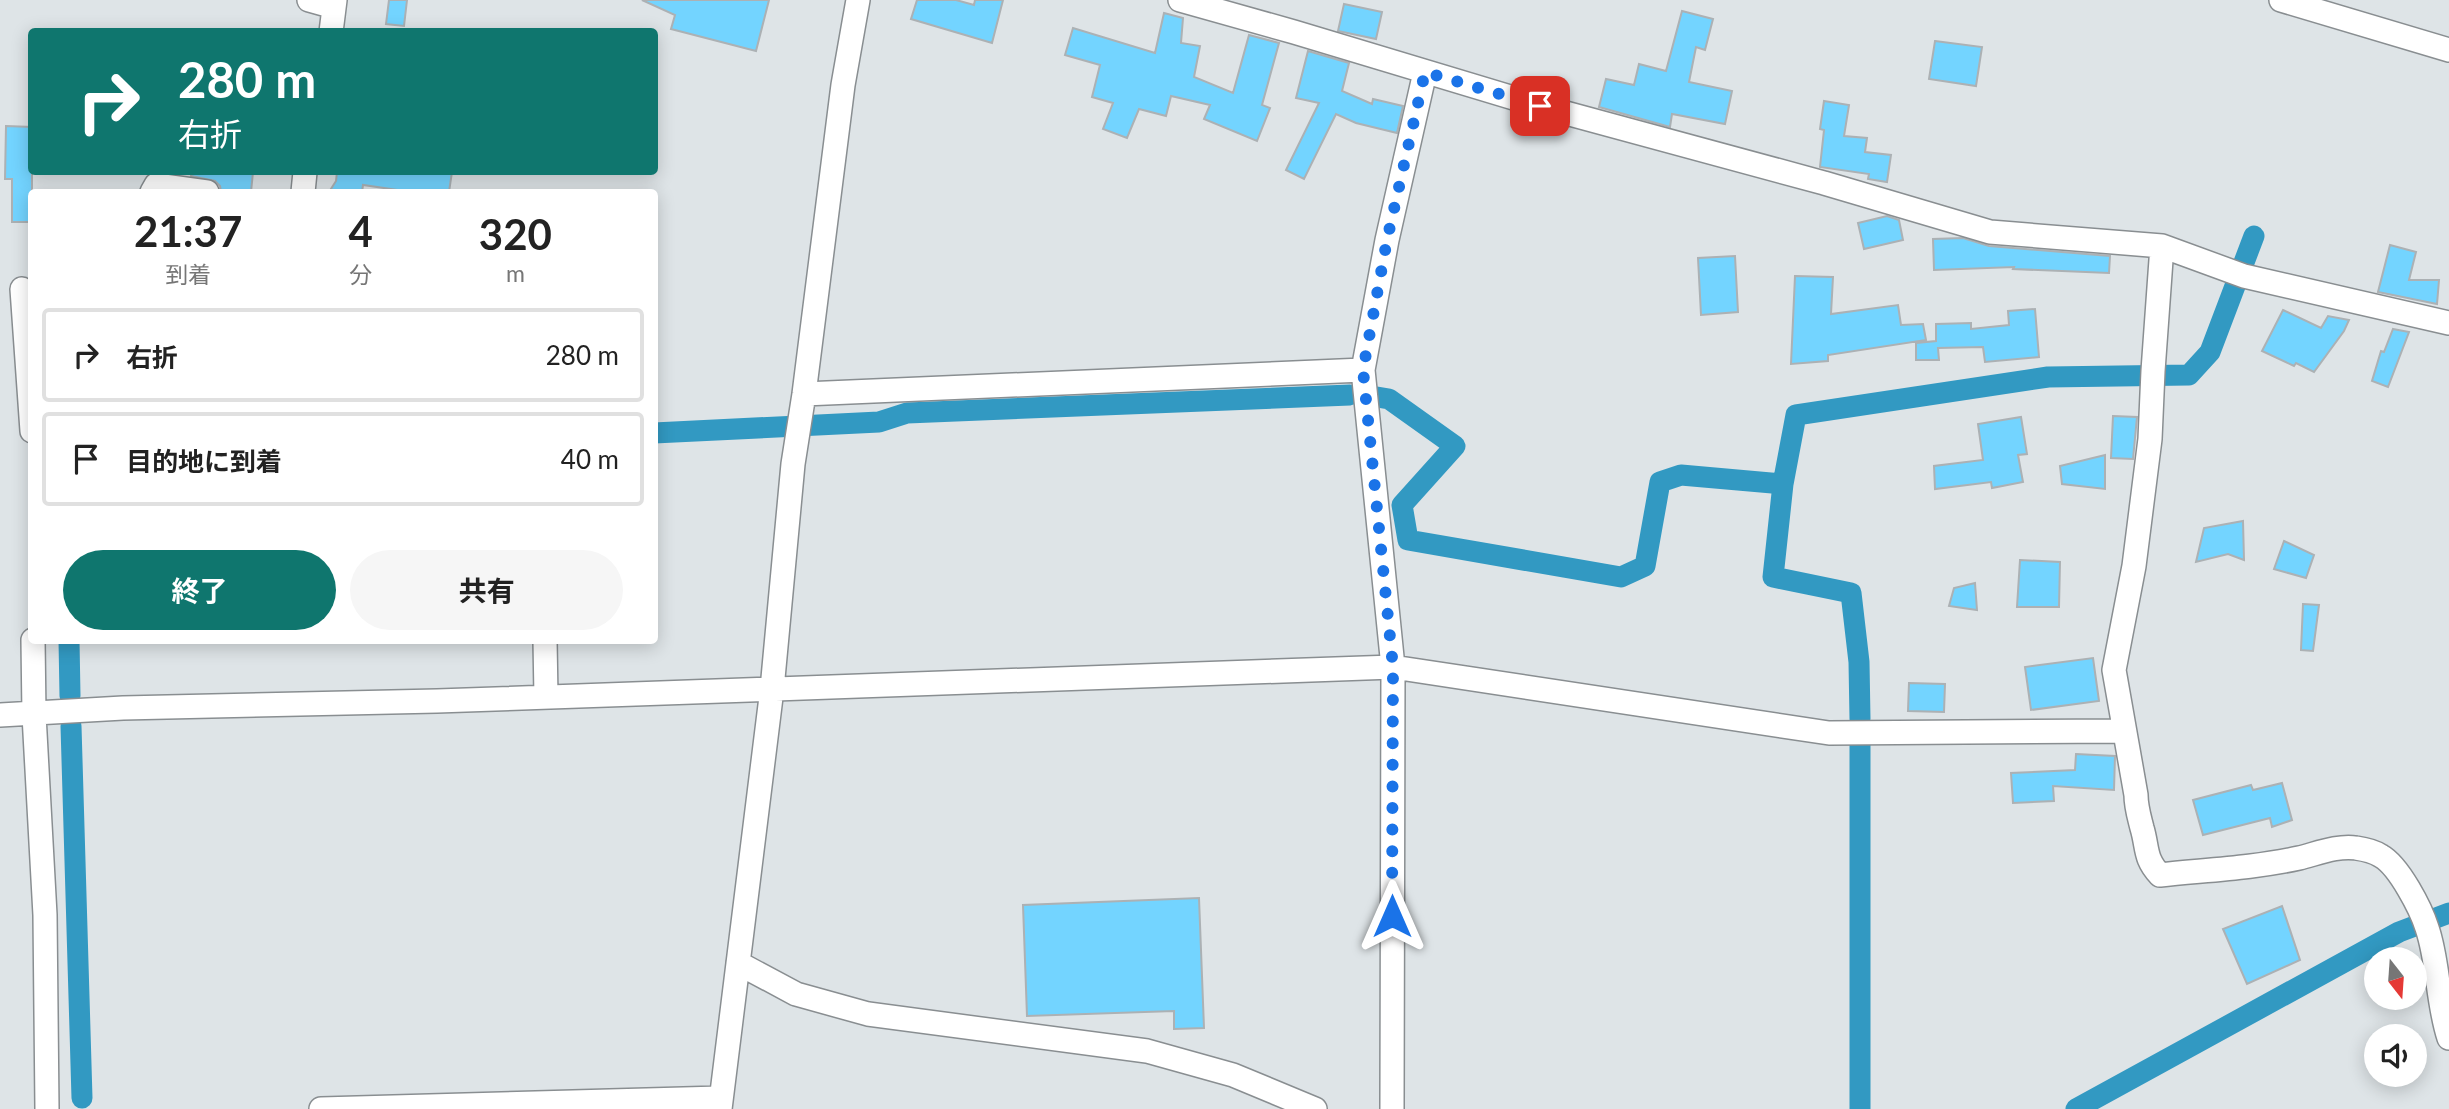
<!DOCTYPE html>
<html lang="ja">
<meta charset="utf-8">
<style>
body{margin:0;font-family:Lato,"Noto Sans JP",sans-serif;background:#f6f6f6;color:#222;height:100vh;display:flex;flex-direction:column;font-size:26px;white-space:nowrap}
*{box-sizing:border-box;margin:0}
p{font-size:23px;color:#767676}
.icon{flex:none;width:38px;height:38px;fill:none;stroke:currentColor;stroke-width:2;stroke-linecap:round;stroke-linejoin:round}
.map{position:relative;flex:1;overflow:hidden}
.sheet{position:absolute;left:28px;top:189px;width:630px;height:455px;display:flex;flex-direction:column;background:#fff;border-radius:7px;box-shadow:0 4px 18px #0003}
.sheet>*{flex:none}
.banner{position:absolute;left:28px;top:28px;width:630px;height:147px;border-radius:7px;box-shadow:0 4px 18px #0003;background:#0f766e;color:#fff;overflow:hidden}
.needle{width:46px;rotate:163deg}
.tools{position:absolute;left:2364px;top:947px;display:grid;gap:14px}
.tools a{display:grid;place-items:center;width:63px;height:63px;border-radius:50%;background:#fff;box-shadow:0 4px 18px #0003;font-size:35px}
.pin{position:absolute;display:grid;place-items:center;width:60px;height:60px;color:#fff;margin:-30px;border-radius:14px;box-shadow:0 4px 10px #0006}
.me{position:absolute;width:77px;margin:-38px;rotate:0deg;stroke-linejoin:round;filter:drop-shadow(0 0 5px #0008)}
.turn{display:flex;align-items:center;gap:24px;height:147px;padding:0 35px;font-size:32px}
.turn .icon{width:91px;height:91px;stroke-width:2.5}
.turn b{display:block;font-size:49px;line-height:60px}
.eta{display:flex;justify-content:space-evenly;align-items:center;height:119px;text-align:center}
.eta b{font-size:42px;font-weight:700;line-height:49px}
.primary-button{display:flex;gap:14px;margin-top:auto;padding:14px 35px}
.primary-button a{flex:1;height:80px;border-radius:42px;background:#0f766e;color:#fff;font-size:28px;font-weight:700;line-height:80px;text-align:center}
.primary-button a+a{background:#f6f6f6;color:#222}
ul{padding:0;list-style:none}
li{display:flex;align-items:center;gap:21px;height:94px;margin:0 14px 10px;padding:0 21px;border:4px solid #e0e0e0;border-radius:7px}
li div{flex:1}
li b{display:block;font-size:26px}
li em{font-style:normal}
.map>svg:first-child{display:block}
.lines{fill:none;stroke-linecap:round;stroke-linejoin:round}
.canal{stroke:#3299c2;stroke-width:21}
.building{fill:#73d4ff;stroke:#acb1b4;stroke-width:2}
.street-casing{stroke:#898e91;stroke-width:26}
.street{stroke:#fff;stroke-width:23}
.route{stroke:#1a73e8;stroke-width:12;stroke-dasharray:0 21.6}
</style>
<div class="map">
<svg width="2449" height="1109" viewBox="0 0 2449 1109">
<rect width="100%" height="100%" fill="#dee4e7"/>
<g class="lines">
<path class="canal" d="M1377 397 1389 399 1455 446 1402 505 1408 540 1621 577 1645 566 1660 482 1681 475 1783 484
M654 433 879 422 907 413 1350 395
M69 640 70 696
M1860 719 1859 662 1851 593 1773 577 1783 484 1796 415 2048 377 2189 375 2210 352 2254 236
M71 726 82 1098
M1860 745V1109
M2076 1109 2399 932 2449 913"/>
</g>
<path class="building" d="M389 0H407L404 26 386 24Z
M642 0H769L756 51 671 29 675 15Z
M917 0H956L974 5 975 0H1003L992 43 911 19Z
M1344 4 1382 12 1376 39 1338 31Z
M1682 11 1713 19 1705 50 1696 47 1689 82 1732 91 1725 124 1672 114 1670 127 1599 107 1606 79 1634 85 1639 64 1666 71Z
M1164 13 1183 18 1181 43 1200 46 1194 77 1233 93 1249 35 1279 43 1262 105 1270 108 1257 141 1204 119 1210 105 1171 96 1166 116 1139 109 1127 138 1103 129 1113 103 1092 97 1100 65 1065 55 1073 28 1155 53Z
M1935 41 1982 47 1976 86 1929 79Z
M1308 51 1349 63 1342 91 1372 104 1373 99 1403 106 1397 133 1356 123 1336 114 1304 179 1286 170 1319 103 1296 98Z
M1824 101 1849 105 1844 136 1867 138 1865 152 1891 155 1887 182 1868 179 1869 174 1820 167 1824 130 1820 129Z
M6 126 32 127V222H12V179H5Z
M192 172H253L251 192H221L220 186 215 181 191 176Z
M337 172H452L449 192H411L363 185 362 192H329L336 181Z
M1887 216 1899 220 1903 240 1864 249 1858 223Z
M1963 238 1989 246 2110 256 2109 273 2013 269 2014 267 1934 270 1933 239Z
M2390 245 2416 252 2409 280H2439L2437 304 2378 292Z
M1735 256 1738 312 1701 315 1698 258Z
M1795 276 1833 277 1831 314 1898 305 1901 325 1923 324 1926 340 1828 355V361L1791 364Z
M2035 309 2039 357 1985 362 1983 347 1938 348 1939 360H1916V343L1936 341V324L1971 323V329L2009 325 2008 311Z
M2283 310 2321 328 2328 316 2349 320 2344 331 2314 372 2296 363 2294 366 2262 351Z
M2393 329 2409 332 2388 387 2372 381 2381 351 2384 352Z
M2113 416 2137 417 2133 459 2111 458Z
M2021 417 2027 454 2018 455 2023 482 1992 488 1991 482 1935 489 1934 466 1983 460 1978 424Z
M2105 455V489L2062 484 2060 466Z
M2243 521 2244 560 2228 554 2196 562 2204 528Z
M2284 541 2314 555 2306 578 2274 569Z
M2020 560 2060 562 2059 607H2017Z
M1975 583 1977 610 1949 606 1954 588Z
M2303 604 2319 605 2313 651 2301 650Z
M2093 658 2099 701 2031 710 2025 667Z
M1909 683 1945 684 1944 712 1908 711Z
M2076 754 2115 756 2114 790 2053 786 2054 801 2013 803 2011 773 2075 770Z
M2282 783 2292 820 2272 827 2270 818 2203 835 2193 800 2251 785 2253 790Z
M1199 898 1204 1028 1174 1029V1011L1027 1016 1023 905Z
M2282 906 2300 960 2247 984 2223 929Z"/>
<g class="lines">
<g class="street-casing">
<path id="street" d="M309 0 334 7
M1180 0 1294 32 1540 106 1824 183 1990 232 2162 246 2244 276 2449 323
M2281 0 2449 50
M331 32 335 0
M152 192 156 185 207 192
M303 192 305 172
M2162 246 2153 371 2150 439 2134 566 2114 670 2136 795C2136 807 2139 816 2142 828 2148 848 2144 858 2160 875 2206 870 2254 868 2299 858 2316 854 2338 845 2356 848 2363 849 2375 852 2381 856 2399 866 2421 909 2427 928 2439 963 2437 1002 2449 1038
M22 289 32 431
M804 394 1363 370
M33 640 34 715 45 915 47 1109
M545 640 546 697
M0 715 123 708 437 701 1393 667 1829 733 2123 731
M738 963 796 994 868 1014 1147 1051 1233 1075 1315 1109
M321 1109 720 1098
M720 1109 772 689 793 464 804 394 843 85 858 0
M1392 1109 1393 667 1363 370 1387 240 1425 72"/>
</g>
<use href="#street" class="street"/>
</g>
<g class="lines">
<path class="route" d="M1392 916 1393 667 1363 370 1387 240 1425 72 1540 106"/>
</g>
</svg>
<div class="tools">
<a><svg class="needle" viewBox="-14 -14 28 28"><path d="M0-13l5 13h-10z" fill="#e53935"/><path d="M0 13l5-13h-10z" fill="#767676"/></svg></a>
<a><svg class="icon" aria-label="sound" viewBox="0 0 24 24"><path d="M4 9h4l5-4v14l-5-4H4zM17 9q2 3 0 6"/></svg></a>
</div>
<div class="pin" style="left:1540px;top:106px;background:#d93025"><svg class="icon" aria-label="arrive" viewBox="0 0 24 24"><path d="M6 21V4h12l-3 4 3 4H6"/></svg></div>
<svg class="me" style="left:1392px;top:916px" viewBox="-20 -20 40 40"><path d="M0-17L14 15 0 8-14 15z" fill="#1a73e8" stroke="#fff" stroke-width="4"/></svg>
<div class="banner">
<div class="turn"><svg class="icon" aria-label="right" viewBox="0 0 24 24"><path d="M7 20v-9h11M14 6l5 5-5 5"/></svg><div><b>280 m</b>右折</div></div>
</div>
<section class="sheet">
<div class="eta">
<div><b>21:37</b><p>到着</p></div>
<div><b>4</b><p>分</p></div>
<div><b>320</b><p>m</p></div>
</div>
<ul>
<li><svg class="icon" aria-label="right" viewBox="0 0 24 24"><path d="M7 20v-9h11M14 6l5 5-5 5"/></svg><div><b>右折</b></div><em>280 m</em></li>
<li><svg class="icon" aria-label="arrive" viewBox="0 0 24 24"><path d="M6 21V4h12l-3 4 3 4H6"/></svg><div><b>目的地に到着</b></div><em>40 m</em></li>
</ul>
<div class="primary-button"><a>終了</a><a>共有</a></div>
</section>
</div>
